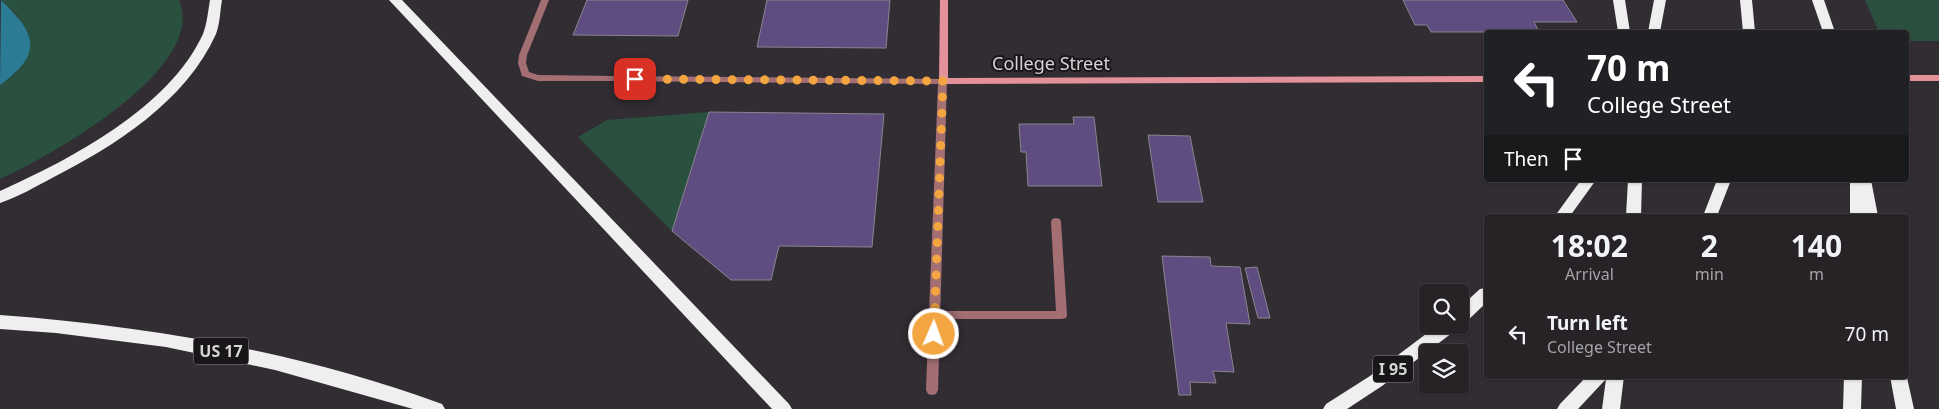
<!DOCTYPE html>
<style>
body{margin:0;font-family:"Noto Sans",sans-serif;background:#322f32;color:#f1f3f6;height:100vh;display:flex;flex-direction:column;font-size:19px;white-space:nowrap}
*{box-sizing:border-box;margin:0}
p{font-size:16px;color:#a4a4a7}
.icon{flex:none;width:28px;height:28px;fill:none;stroke:currentColor;stroke-width:2;stroke-linecap:round;stroke-linejoin:round}
.map{position:relative;flex:1;overflow:hidden}
.drawer{position:absolute;left:1484px;top:214px;width:425px;height:165px;display:flex;flex-direction:column;background:#262226;border-radius:5px;box-shadow:0 1px 4px #0004,0 0 0 1px #423f43}
.drawer>*{flex:none}
.top-card{position:absolute;left:1484px;top:30px;width:425px;height:152px;border-radius:5px;box-shadow:0 1px 4px #0004,0 0 0 1px #423f43;background:#202124;color:#fff;overflow:hidden}
.tools{position:absolute;left:1419px;top:284px;display:grid;gap:10px}
.tools a{display:grid;place-items:center;width:50px;height:50px;border-radius:5px;background:#262226;box-shadow:0 1px 4px #0004,0 0 0 1px #423f43;font-size:25px}
.pin{position:absolute;display:grid;place-items:center;width:42px;height:42px;color:#fff;margin:-21px;border-radius:10px;box-shadow:0 2px 8px #0006}
.me{position:absolute;width:55px;margin:-28px;rotate:2deg;stroke-linejoin:round;filter:drop-shadow(0 0 4px #0008)}
.turn{display:flex;align-items:center;gap:18px;height:105px;padding:0 20px;font-size:22px}
.turn .icon{width:65px;height:65px;stroke-width:2.5}
.turn b{display:block;font-size:35px;line-height:42px}
.then{display:flex;align-items:center;height:48px;padding:0 20px;background:#0003;gap:10px;font-size:19px}
.eta{display:flex;justify-content:space-evenly;align-items:center;height:85px;text-align:center}
.eta b{font-size:30px;font-weight:700;line-height:35px}
ul{padding:0;list-style:none}
li{display:flex;align-items:center;gap:15px;height:70px;padding:0 20px}
li div{flex:1}
li b{display:block;font-size:19px}
li em{font-style:normal}
.map>svg:first-child{display:block}
.green{fill:#2a5140}
.water{fill:#2b7b95}
.building{fill:#5f4c80;stroke:#89868e}
.lines{fill:none;stroke-linecap:round;stroke-linejoin:round}
.service{fill:#a36f73;fill-rule:evenodd}
.minor{fill:#a36f73;fill-rule:evenodd}
.secondary{fill:#e49299;fill-rule:evenodd}
.motorway{fill:#efefef;fill-rule:evenodd}
.route{stroke:#f2a541;stroke-width:9;stroke-dasharray:0 16.2}
.labels{text-anchor:middle;stroke-width:4;stroke-linejoin:round;paint-order:stroke}
.shield{fill:#191619;stroke:#9d9a9e;stroke-width:1}
.shield-label{font-size:16px;font-weight:bold;fill:#d6d3d7}
.street-label{font-size:18px;fill:#d6d3d7;stroke:#191619}
</style>
<div class="map">
<svg width="1939" height="409" viewBox="0 0 1939 409">
<rect width="100%" height="100%" fill="#322d33"/>
<path class="green" d="M1 0H179C209 68 49 157 0 179V85L17 72 18 16Z
M1865 0H1939V41H1906V32H1879Z
M709 112 672 231 578 137 607 120Z"/>
<path class="water" d="M1 0C37 34 43 54 0 85Z"/>
<path class="building" d="M587 0H688L678 36 573 35Z
M767 0H890L886 48 757 47Z
M1403 0H1563L1577 22H1534L1539 32H1431L1427 25H1415Z
M709 112 884 114 872 247 779 246 771 280H731L672 231Z
M1073 117H1094L1102 186H1028L1026 152H1021L1019 124H1074Z
M1148 135 1190 136 1203 202H1158Z
M1162 256 1210 257 1211 266 1240 267 1250 324 1226 323 1234 372 1213 371 1216 383 1190 382 1191 395H1179Z
M1257 267 1270 318H1258L1245 268Z"/>
<g class="lines">
<path class="service" d="M541 0H549L527 55 526 63 529 72 538 75 616 76 619 77 620 79 619 81H538L522 76 518 63 519 55Z
M1056 218 1060 219 1061 222 1067 315 1066 318 1062 319H934L930 318 929 315 930 312 934 311H1056L1051 222 1052 219Z"/>
<path class="minor" d="M616 76 946 79 947 81 938 390 936 394 932 395 928 394 926 390 938 84 613 81 612 79Z"/>
<path class="secondary" d="M940 0H948V78L1486 76V82L943 84 939 81Z
M1906 75H1939V81H1906Z"/>
<path class="motorway" d="M210 0H222C220 11 220 24 216 34 186 101 115 146 52 178 35 187 18 197 0 203V191C71 159 169 108 203 34 207 24 208 11 210 0Z
M389 0H402L789 404 792 409H772Z
M1613 0H1625L1630 32H1618Z
M1654 0H1666L1660 32H1648Z
M1740 0H1752L1755 32H1743Z
M1812 0H1824L1835 32H1823Z
M1581 180H1596L1570 216H1555Z
M1628 180H1642L1641 216H1626Z
M1717 180H1731L1717 216H1703Z
M1850 180H1871L1878 216H1850Z
M1486 288V303L1466 322 1460 324V307L1480 289Z
M0 315C150 326 300 352 442 404L445 409H413L275 370 166 347 56 333 0 329Z
M1438 325H1458L1456 330 1382 386 1347 409H1323L1326 404 1370 376Z
M1906 373 1914 409H1896L1890 376H1906Z
M1587 376H1624L1620 409H1602L1606 379 1578 409H1557L1560 404Z
M1844 376H1862L1861 409H1843Z"/>
</g>
<g class="lines">
<path class="route" d="M635 79 943 81 934 334"/>
</g>
<g class="labels">
<g class="shield">
<rect x="193.5" y="337.5" width="55" height="27" rx="4"/>
<rect x="1373" y="355.5" width="40" height="27" rx="4"/>
</g>
<g class="shield-label">
<text x="221" y="357">US 17</text>
<text x="1393" y="375">I 95</text>
</g>
<g class="street-label">
<text x="1051" y="70">College Street</text>
</g>
</g>
</svg>
<div class="tools">
<a><svg class="icon" aria-label="search" viewBox="0 0 24 24"><circle cx="10" cy="10" r="6"/><path d="M15 15l6 6"/></svg></a>
<a><svg class="icon" aria-label="layers" viewBox="0 0 24 24"><path d="M12 4l9 5-9 5-9-5zM3 14l9 5 9-5"/></svg></a>
</div>
<div class="pin" style="left:635px;top:79px;background:#d93025"><svg class="icon" aria-label="arrive" viewBox="0 0 24 24"><path d="M6 21V4h12l-3 4 3 4H6"/></svg></div>
<svg class="me" style="left:934px;top:334px" viewBox="-20 -20 40 40"><circle r="17" fill="#f2a541" stroke="#fff" stroke-width="3"/><path d="M0-11L8 9 0 5-8 9z" fill="#fff"/></svg>
<div class="top-card">
<div class="turn"><svg class="icon" aria-label="left" viewBox="0 0 24 24"><path d="M17 20v-9H6M10 6l-5 5 5 5"/></svg><div><b>70 m</b>College Street</div></div>
<div class="then">Then<svg class="icon" aria-label="arrive" viewBox="0 0 24 24"><path d="M6 21V4h12l-3 4 3 4H6"/></svg></div>
</div>
<section class="drawer">
<div class="eta">
<div><b>18:02</b><p>Arrival</p></div>
<div><b>2</b><p>min</p></div>
<div><b>140</b><p>m</p></div>
</div>
<ul>
<li><svg class="icon" aria-label="left" viewBox="0 0 24 24"><path d="M17 20v-9H6M10 6l-5 5 5 5"/></svg><div><b>Turn left</b><p>College Street</p></div><em>70 m</em></li>
</ul>
</section>
</div>
